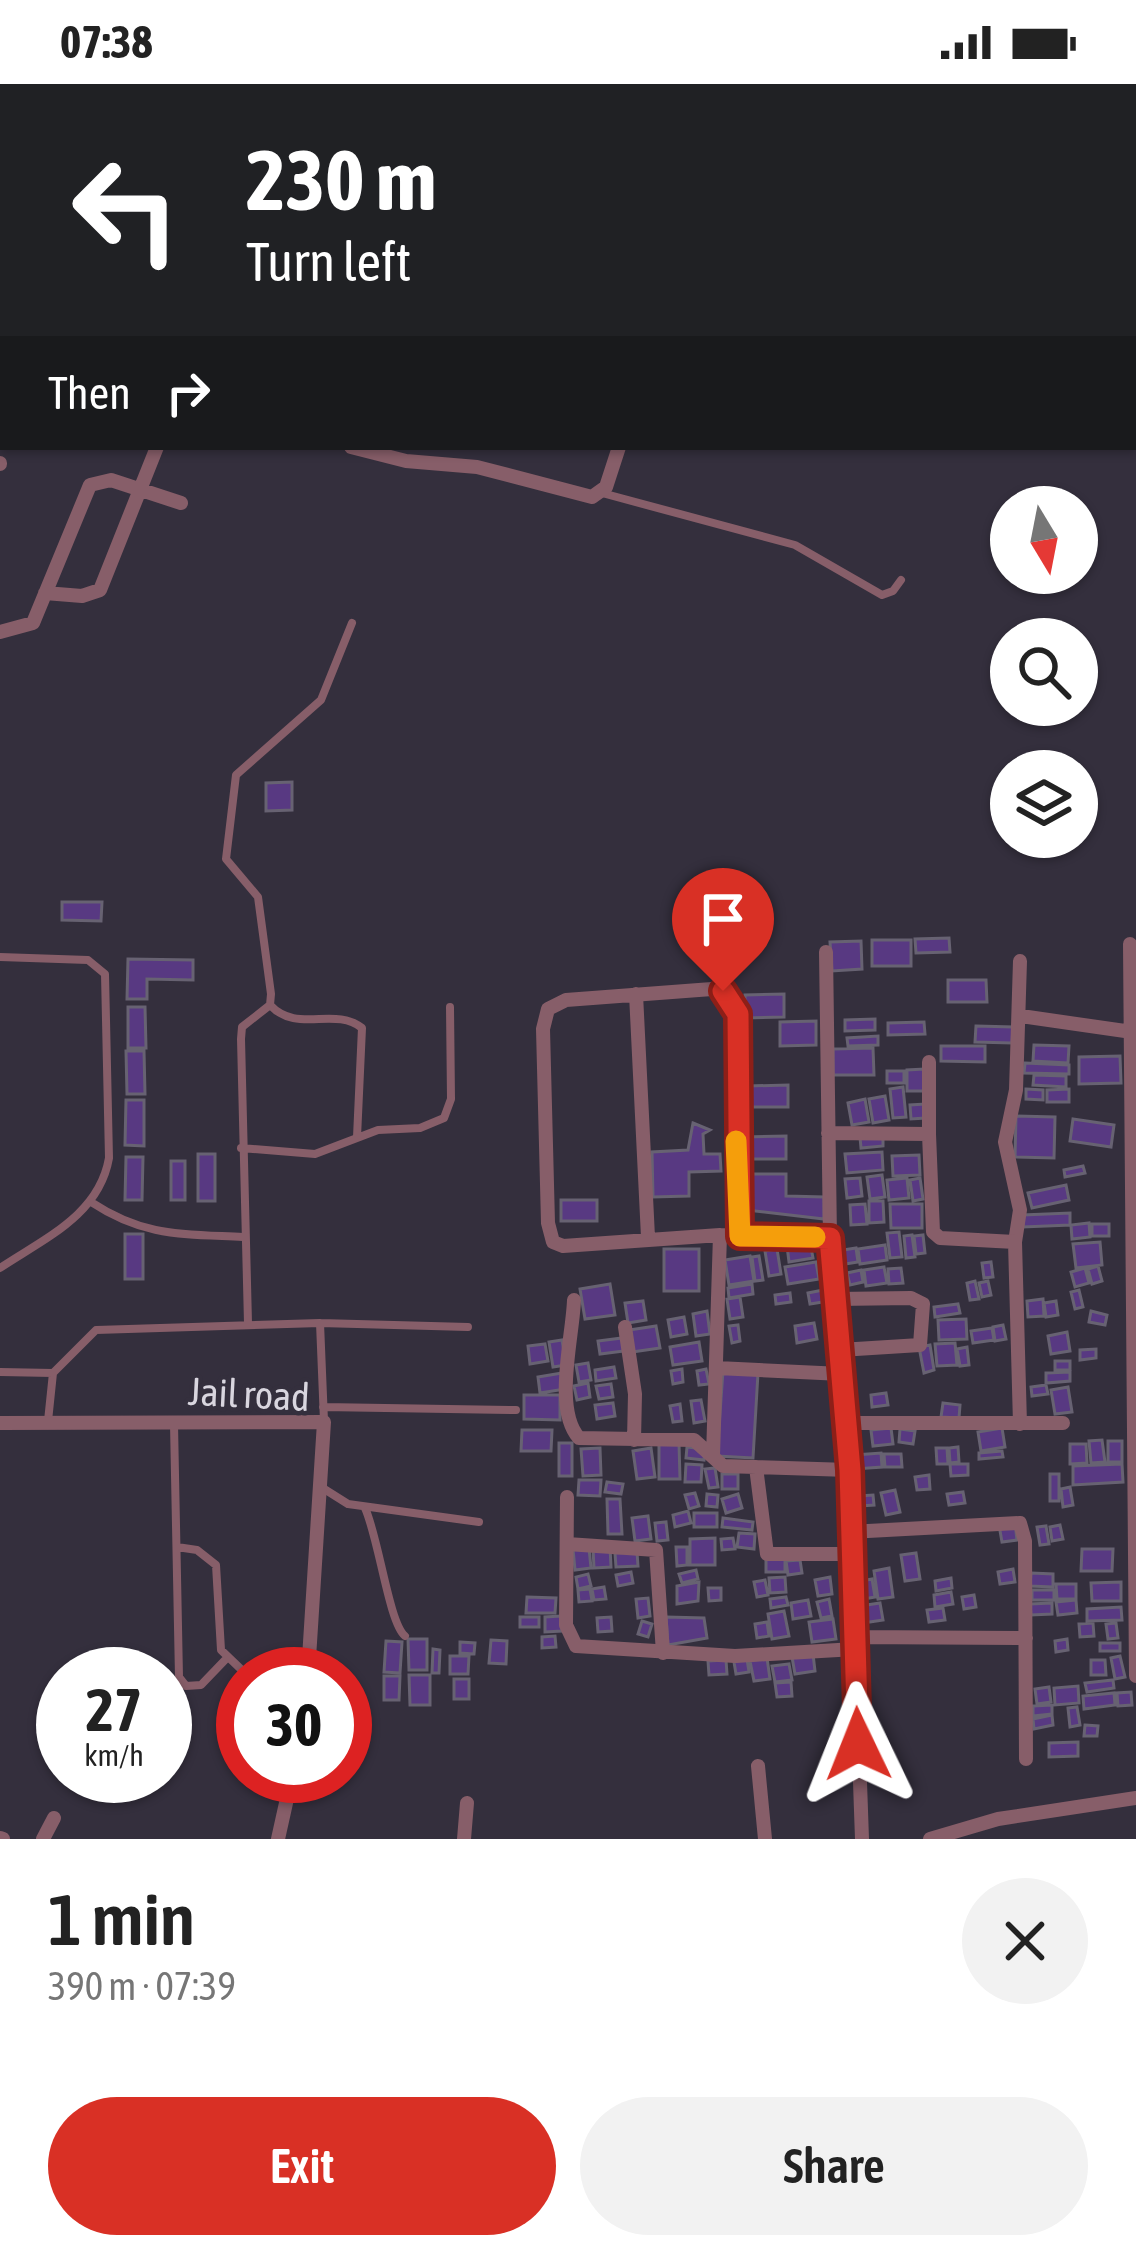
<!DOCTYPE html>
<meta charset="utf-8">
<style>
body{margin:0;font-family:"Asap Condensed",sans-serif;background:#f2f2f2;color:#222;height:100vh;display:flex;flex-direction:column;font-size:45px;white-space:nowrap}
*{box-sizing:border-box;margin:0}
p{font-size:39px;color:#767676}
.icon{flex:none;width:66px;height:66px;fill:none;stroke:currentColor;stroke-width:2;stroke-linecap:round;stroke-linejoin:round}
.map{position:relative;height:1755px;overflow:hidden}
.side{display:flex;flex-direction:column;background:#fff;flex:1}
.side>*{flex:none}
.banner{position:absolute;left:0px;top:0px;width:1137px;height:366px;box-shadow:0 3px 9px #0004;background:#202124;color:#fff;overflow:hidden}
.needle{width:78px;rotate:170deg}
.controls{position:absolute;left:990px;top:402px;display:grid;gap:24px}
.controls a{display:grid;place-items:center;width:108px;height:108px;border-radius:50%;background:#fff;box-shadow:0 3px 9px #0004;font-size:60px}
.speed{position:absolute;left:36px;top:1563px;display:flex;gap:24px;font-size:60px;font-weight:700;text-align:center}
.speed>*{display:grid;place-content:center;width:156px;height:156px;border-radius:50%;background:#fff;box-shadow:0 3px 9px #0004;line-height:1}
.speed small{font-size:30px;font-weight:400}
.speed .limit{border:18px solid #d22;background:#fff;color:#111}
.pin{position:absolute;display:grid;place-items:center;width:102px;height:102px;color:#fff;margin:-123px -51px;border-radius:50% 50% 50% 0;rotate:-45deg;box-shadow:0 0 12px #0007}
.pin .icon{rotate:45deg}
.me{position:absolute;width:132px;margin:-66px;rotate:358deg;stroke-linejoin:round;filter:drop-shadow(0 0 9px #0008)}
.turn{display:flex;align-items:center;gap:42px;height:252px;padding:0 48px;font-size:54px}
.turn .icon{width:156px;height:156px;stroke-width:2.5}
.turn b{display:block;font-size:84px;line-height:102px}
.then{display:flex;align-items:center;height:114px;padding:0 48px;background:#0003;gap:24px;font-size:45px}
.round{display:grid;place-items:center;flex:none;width:126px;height:126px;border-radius:63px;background:#f2f2f2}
.headline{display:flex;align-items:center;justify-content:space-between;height:204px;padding:0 48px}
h1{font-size:72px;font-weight:600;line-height:90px}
.button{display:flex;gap:24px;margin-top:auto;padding:24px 48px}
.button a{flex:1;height:138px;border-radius:72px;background:#d93025;color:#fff;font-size:48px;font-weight:600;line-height:138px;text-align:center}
.button a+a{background:#f2f2f2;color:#222}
.status{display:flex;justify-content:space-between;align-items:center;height:84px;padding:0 60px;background:#fff;direction:ltr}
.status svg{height:33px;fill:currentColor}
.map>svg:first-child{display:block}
.building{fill:#583982;stroke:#676272;stroke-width:3}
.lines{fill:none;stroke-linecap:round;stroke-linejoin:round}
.service{stroke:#875e69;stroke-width:8}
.minor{stroke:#875e69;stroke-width:14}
.route-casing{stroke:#8d1f18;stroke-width:30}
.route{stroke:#d93025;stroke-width:21}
.slow{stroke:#f59e0b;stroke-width:21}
.labels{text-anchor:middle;stroke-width:9;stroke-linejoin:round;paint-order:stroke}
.street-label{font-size:39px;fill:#d9d6df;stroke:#342f3d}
</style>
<div class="status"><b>07:38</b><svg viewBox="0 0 49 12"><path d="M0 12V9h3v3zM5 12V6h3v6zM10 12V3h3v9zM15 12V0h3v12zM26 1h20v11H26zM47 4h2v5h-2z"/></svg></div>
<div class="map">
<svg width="1136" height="1755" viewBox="0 0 1136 1755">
<rect width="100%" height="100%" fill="#342f3d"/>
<path class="building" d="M292 698V726L266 727V699Z
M62 818H102L101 837 62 836Z
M949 854 950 868 916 869 915 855Z
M872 856H911V882H872Z
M861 857 862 885 832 887 830 858Z
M128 875 193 876V896L147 895V915H127Z
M948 896H986L987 918H948Z
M784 910V933L745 934V911Z
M128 923H145L146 964H128Z
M875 935V946L845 947V936Z
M816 937V961L780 962V938Z
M924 938 925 950 888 951V939Z
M976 942 1013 943 1012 959 975 958Z
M878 952V961L848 962 847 954Z
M1034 961 1069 962 1068 979 1033 977Z
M941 962H985V978L941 977Z
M873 964 874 991H833V965Z
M126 967H144L145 1010H127Z
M1120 972 1121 999 1079 1000V973Z
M1025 979 1069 981V990L1024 989Z
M924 985 925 1007H907V986Z
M887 987H904V999H887Z
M1034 991 1066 992V1003L1033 1001Z
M788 1001V1023H748V1002Z
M903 1003 906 1033 893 1034 890 1005Z
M1026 1005 1043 1006V1016L1026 1015Z
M1069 1005V1018H1047V1006Z
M885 1012 889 1036 873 1039 869 1015Z
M865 1015 869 1038 852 1041 848 1019Z
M126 1016H144V1062L125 1061Z
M925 1020V1034L911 1035 910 1021Z
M1016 1032 1055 1033 1054 1074 1015 1073Z
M1073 1035 1114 1041 1111 1063 1070 1057Z
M693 1039 710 1046 703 1050 704 1070H720L721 1087 689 1088V1112L653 1113 652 1068 688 1066Z
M883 1051V1062L861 1064 860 1053Z
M786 1052V1075H745V1053Z
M882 1068 883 1086 847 1089 845 1070Z
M198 1070H215V1117H198Z
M919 1071 920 1091 893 1092 892 1072Z
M126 1073H143L142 1116H125Z
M171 1077H185V1116H171Z
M1083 1082 1085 1089 1065 1093 1064 1086Z
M746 1090H786V1112L824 1113V1135L746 1126Z
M882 1091 885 1113 870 1115 867 1093Z
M860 1094 862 1112 847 1114 845 1095Z
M907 1094 909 1114 889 1116 887 1096Z
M920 1094 923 1115 913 1117 910 1096Z
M1066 1101 1069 1116 1032 1124 1028 1109Z
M561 1116H597V1137H561Z
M869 1117H883L884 1138 869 1139Z
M865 1120 867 1140 851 1141 850 1121Z
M890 1120H922V1144H891Z
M1070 1129V1141L1023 1143V1131Z
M1089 1139 1090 1153 1072 1155 1071 1141Z
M1092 1140H1109V1152H1092Z
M899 1148 902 1173 890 1174 887 1149Z
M125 1150H143V1195H125Z
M912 1151 915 1173 906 1174 904 1152Z
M923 1151 925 1169 916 1170 914 1152Z
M810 1158 813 1174 789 1178 787 1162Z
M1100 1158 1102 1181 1076 1184 1073 1160Z
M885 1161 887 1176 860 1180 858 1165Z
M856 1164 858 1178 845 1180 843 1166Z
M664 1165H699V1207H664Z
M777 1165 781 1190 769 1192 765 1167Z
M750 1172 754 1197 729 1201 725 1176Z
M759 1172 763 1196 755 1197 752 1173Z
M816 1178 819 1195 788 1200 785 1183Z
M991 1178 993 1193 984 1194 982 1179Z
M1098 1182 1102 1197 1092 1200 1088 1185Z
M884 1183 887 1199 866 1202 864 1186Z
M901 1184 903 1199 889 1200 888 1185Z
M1085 1184 1089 1199 1075 1203 1071 1188Z
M861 1186 863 1198 850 1201 847 1189Z
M975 1197 979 1215 970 1216 967 1199Z
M988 1197 991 1211 982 1213 979 1199Z
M610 1200 615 1231 585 1235 580 1205Z
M752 1200 753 1210 729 1214 728 1204Z
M828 1205 829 1217 810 1220 808 1209Z
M1079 1206 1083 1223 1075 1225 1071 1208Z
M790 1209 791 1218 776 1220 775 1211Z
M740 1213 743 1233 730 1235 727 1215Z
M1043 1215 1044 1232 1028 1233 1027 1217Z
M643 1217 646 1236 628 1239 625 1219Z
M1056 1217 1058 1231 1046 1233 1044 1219Z
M958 1220 960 1229 935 1233 934 1223Z
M707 1227 710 1250 696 1252 693 1230Z
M1091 1227 1107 1231 1105 1241 1089 1238Z
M684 1233 687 1250 671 1253 668 1236Z
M966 1235 967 1255 939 1256 938 1236Z
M814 1239 817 1255 797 1259 795 1242Z
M738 1241 740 1257 732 1259 729 1242Z
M1003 1241 1006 1255 995 1257 993 1243Z
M656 1242 660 1264 632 1268 629 1246Z
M992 1244 994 1256 973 1259 971 1247Z
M1067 1248 1070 1267 1051 1270 1048 1252Z
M622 1254 624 1267 600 1270 598 1257Z
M562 1256 566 1281 553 1283 549 1258Z
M699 1258 702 1277 673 1281 670 1263Z
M955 1259 957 1281 937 1282 935 1260Z
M545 1260 548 1277 530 1280 528 1262Z
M930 1261 934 1286 924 1289 919 1263Z
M967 1263 969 1281 960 1282 957 1265Z
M1096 1265V1274L1080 1276V1266Z
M1055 1277H1070V1286H1055Z
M588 1279 591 1296 579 1298 576 1281Z
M614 1283 616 1294 596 1297 595 1286Z
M682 1285 683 1298 673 1300 671 1287Z
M706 1285 709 1300 699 1301 697 1287Z
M723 1287 758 1289 753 1374 717 1372Z
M1070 1288V1297L1046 1299V1289Z
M562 1289 565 1305 540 1309 538 1293Z
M588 1299 590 1313 577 1316 574 1302Z
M611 1300 613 1313 599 1315 596 1302Z
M1046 1301 1048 1310 1032 1312 1031 1303Z
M1068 1303 1072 1328 1055 1330 1051 1306Z
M886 1309 888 1321 872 1323 871 1311Z
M524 1311H560V1336L524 1335Z
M701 1316 705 1337 694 1339 691 1317Z
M613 1319 615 1332 597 1335 595 1321Z
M943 1319 960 1321 959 1334 941 1333Z
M680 1320 682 1337 673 1338 670 1322Z
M891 1344 893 1360 873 1362 871 1346Z
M1002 1344 1005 1363 981 1367 978 1348Z
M900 1345 915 1347 913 1360 899 1358Z
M522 1346H552L551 1367H521Z
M1102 1356 1105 1378 1091 1379 1089 1357Z
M1108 1357H1122V1378H1108Z
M559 1359H572V1392H559Z
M679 1359 680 1395H659V1360Z
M1070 1360H1086L1087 1379 1070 1380Z
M687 1363 705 1365 704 1376 686 1374Z
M958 1363 959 1378 950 1379 949 1364Z
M600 1364 601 1391 583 1392 581 1365Z
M651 1364 655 1393 637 1395 633 1367Z
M936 1364H947L948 1380H937Z
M1002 1367 1003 1373 979 1375V1369Z
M881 1369 882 1383 855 1385V1371Z
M884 1370H901L902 1383H885Z
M686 1380 702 1381 701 1398H685Z
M950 1380H968V1391L951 1392Z
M1122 1380 1123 1398 1073 1401V1382Z
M715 1384 718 1403 709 1404 705 1385Z
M722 1390H738V1405H722Z
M1050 1390H1059V1417H1050Z
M929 1391 930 1405 917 1406 915 1393Z
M579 1396H601L600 1412 578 1411Z
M607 1398 623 1400 621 1410 605 1408Z
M1070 1403 1073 1421 1063 1423 1061 1405Z
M895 1406 900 1428 886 1431 881 1409Z
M963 1408 965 1419 949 1421 947 1410Z
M695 1409 699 1422 689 1425 685 1411Z
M707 1410 718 1411 717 1423 706 1422Z
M738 1410 742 1424 726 1429 722 1415Z
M873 1411 874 1421 860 1422 859 1412Z
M607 1415H620L622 1450H608Z
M688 1427 691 1439 675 1443 673 1431Z
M694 1429H717V1443H694Z
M648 1432 651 1455 635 1457 632 1434Z
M723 1434 753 1438 752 1446 722 1443Z
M666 1438 668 1456 657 1457 655 1439Z
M1015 1439 1017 1456 1002 1458 999 1441Z
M1060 1441 1063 1455 1052 1457 1050 1443Z
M1046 1442 1049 1460 1040 1461 1037 1443Z
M739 1449 755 1450 754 1465 737 1463Z
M715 1454V1481H690V1455Z
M733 1454 735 1465 722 1466 721 1455Z
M610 1463 611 1483 594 1484 593 1464Z
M676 1463H687V1481L677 1482Z
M589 1464 591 1484 575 1486 573 1465Z
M1082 1465H1113L1112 1487H1081Z
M637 1468 638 1482 616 1483 615 1469Z
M916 1469 920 1495 905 1497 901 1471Z
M785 1474V1488H766V1475Z
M800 1476 802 1489 788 1491 786 1477Z
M889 1484 893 1513 878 1515 874 1487Z
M1013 1485 1015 1498 1000 1500 998 1488Z
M696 1486 698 1495 682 1499 679 1490Z
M631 1488 633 1499 618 1502 616 1491Z
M1031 1489 1053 1490V1503L1030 1502Z
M588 1490 591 1502 578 1505 576 1493Z
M785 1493 786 1508 770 1509 769 1494Z
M830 1493 832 1510 818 1512 815 1496Z
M951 1494 952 1504 936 1507 935 1497Z
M872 1495 875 1513 858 1516 855 1498Z
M765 1496 768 1511 757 1513 754 1498Z
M699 1498 698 1517 677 1520V1502Z
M1121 1498V1517H1092L1091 1499Z
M1056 1500H1076V1515H1057Z
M604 1503 606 1515 594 1516 592 1505Z
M708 1504H721V1516L709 1517Z
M590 1505 592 1517 579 1518 578 1506Z
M1032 1506H1054V1516H1032Z
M951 1508 953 1520 935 1523 934 1511Z
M974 1511 976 1523 964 1525 962 1513Z
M527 1513 556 1514 555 1529H526Z
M786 1513 788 1521 771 1524 770 1515Z
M648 1514 650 1532 638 1534 636 1515Z
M829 1515 832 1532 821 1534 817 1518Z
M808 1516 811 1532 793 1535 791 1519Z
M1076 1516 1077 1529 1058 1531 1056 1518Z
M880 1519 883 1536 863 1539 860 1522Z
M1052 1519V1530L1031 1531 1030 1520Z
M1121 1523 1122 1536 1087 1537V1525Z
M943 1524 945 1536 929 1538 927 1526Z
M784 1527 789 1552 772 1555 768 1530Z
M561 1532 562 1547 545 1548V1533Z
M520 1533H539V1543H520Z
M611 1533 612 1547 598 1548 597 1534Z
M666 1533 704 1534 707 1554 668 1561Z
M833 1535 836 1555 812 1558 809 1538Z
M642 1537 652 1540 648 1553 638 1550Z
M767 1538 769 1552 757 1554 755 1540Z
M1093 1539 1094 1552 1080 1553 1079 1540Z
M1116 1539 1118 1554 1108 1555 1106 1540Z
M555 1552 556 1563 542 1564V1553Z
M408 1555H427V1586H409Z
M1067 1555 1068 1566 1056 1568 1055 1557Z
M491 1556 507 1557 506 1580 489 1579Z
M386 1557 402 1558 400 1589 384 1588Z
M460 1558 475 1559 474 1570 460 1569Z
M1100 1559H1120V1567H1100Z
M433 1565 440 1566 439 1589H432Z
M813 1570 815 1587 795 1590 792 1573Z
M450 1572H469L468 1590H450Z
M1120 1572 1125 1593 1115 1595 1111 1574Z
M767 1574 770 1595 754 1597 750 1577Z
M747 1575 749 1588 736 1590 734 1578Z
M726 1576 727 1590 709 1591 708 1577Z
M1091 1576H1105L1106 1591H1091Z
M789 1580 792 1596 775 1598 772 1582Z
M409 1591H430V1621H410Z
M384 1592H400L399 1616H384Z
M454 1595H469V1615H454Z
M1113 1596 1114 1604 1087 1608 1085 1599Z
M791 1598 792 1612 777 1613 775 1599Z
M1078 1602 1079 1619 1055 1621 1054 1604Z
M1049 1603 1051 1618 1037 1620 1035 1605Z
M1131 1608 1132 1621 1118 1622 1117 1609Z
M1114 1609 1115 1621 1084 1625 1083 1612Z
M1052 1621V1630L1033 1632V1622Z
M1077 1623 1080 1641 1070 1643 1068 1624Z
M1052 1631 1053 1641 1034 1645 1033 1635Z
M1085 1641 1098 1642 1097 1652H1084Z
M1078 1658V1672L1049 1673V1659Z"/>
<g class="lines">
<path class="service" d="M140 0 149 3
M602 409 795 461 882 511 893 507 901 496
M0 873 88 876 105 890 109 1074C99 1131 45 1154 0 1184
M270 921C297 950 334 922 362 944L357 1053
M241 1064 315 1070 378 1046 420 1044 444 1034 451 1015 450 923
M91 1118C144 1153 182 1150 243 1153
M248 1239 241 955 242 943 270 921 271 910 258 813 226 775 236 691 321 616 352 539
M320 1239 468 1243
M0 1288 53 1289
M323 1323 516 1326
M48 1337 53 1289 96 1246 320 1239 324 1337
M174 1340 179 1593 186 1602 201 1601 225 1576
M321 1403 348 1420 479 1438
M365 1424C379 1455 389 1539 405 1552
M177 1463 197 1466 216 1481 221 1566 246 1590"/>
<path class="minor" d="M687 0 695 3
M45 3 48 0
M523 3V0
M737 3 739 0
M0 43 3 40
M0 138V150
M0 207 3 209
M351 363 406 377 477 383 592 413 606 403 619 363
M0 380V379
M45 509 82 512 100 506 157 363
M0 548 33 539 90 401 111 396 181 419
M1130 860 1136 1592
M826 868 830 1154 849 1386 862 1755
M636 910 648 1153
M1021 932 1132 948
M828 1049 929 1050 933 1148 940 1154 1015 1158
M929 1050V978
M740 1152C738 1117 736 1081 736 1046 736 1007 753 949 731 914L712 905 566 916 548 925 543 945 548 1139 553 1158 563 1162 720 1151 830 1154
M836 1215 911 1214 923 1220 920 1261 840 1266
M574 1216C573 1252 553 1325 579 1354L694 1356 723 1382 849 1386
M625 1243 635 1310 634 1356
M717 1284 842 1290
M0 1339 324 1338 308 1590
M846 1339H1063
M1020 1340 1015 1158 1020 1126 1005 1058 1016 1006 1020 877
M713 1372 720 1151
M756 1383 767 1470H850
M567 1413 566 1541 576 1562 735 1572 855 1565
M849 1448 1020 1439 1025 1457 1026 1675
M567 1460 656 1466 663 1569
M854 1553 1026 1554
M758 1682 765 1755
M0 1754 3 1755
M43 1755 54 1734
M278 1755 292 1692
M464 1755 467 1719
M930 1755 998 1735 1136 1714"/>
</g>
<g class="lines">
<g class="route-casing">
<path id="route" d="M723 907 738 930 740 1152 830 1154 850 1386 858 1660"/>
</g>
<use href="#route" class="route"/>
<path class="slow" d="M736 1057 740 1152 815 1153"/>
</g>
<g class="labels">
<g class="street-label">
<text transform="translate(249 1310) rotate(3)" y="14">Jail road</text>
</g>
</g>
</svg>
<div class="controls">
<a><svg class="needle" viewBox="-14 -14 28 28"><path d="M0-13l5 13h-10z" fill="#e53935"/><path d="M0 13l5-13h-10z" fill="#767676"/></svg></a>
<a><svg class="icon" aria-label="search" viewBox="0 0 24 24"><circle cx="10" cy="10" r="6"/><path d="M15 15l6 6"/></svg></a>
<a><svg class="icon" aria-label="layers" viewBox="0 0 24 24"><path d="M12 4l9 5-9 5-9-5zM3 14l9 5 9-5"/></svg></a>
</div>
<div class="speed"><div>27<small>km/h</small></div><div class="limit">30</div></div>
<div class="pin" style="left:723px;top:907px;background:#d93025"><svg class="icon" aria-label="arrive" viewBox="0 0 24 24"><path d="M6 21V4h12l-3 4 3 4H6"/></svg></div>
<svg class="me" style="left:858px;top:1660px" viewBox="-20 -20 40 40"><path d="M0-17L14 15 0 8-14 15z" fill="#d93025" stroke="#fff" stroke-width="4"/></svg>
<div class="banner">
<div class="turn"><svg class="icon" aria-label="left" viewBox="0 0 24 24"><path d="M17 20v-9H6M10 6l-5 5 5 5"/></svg><div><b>230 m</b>Turn left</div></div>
<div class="then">Then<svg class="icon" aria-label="right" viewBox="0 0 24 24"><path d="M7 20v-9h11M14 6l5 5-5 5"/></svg></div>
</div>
</div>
<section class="side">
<div class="headline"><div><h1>1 min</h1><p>390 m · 07:39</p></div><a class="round"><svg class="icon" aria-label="close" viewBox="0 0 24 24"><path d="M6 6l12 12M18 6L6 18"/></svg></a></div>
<div class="button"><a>Exit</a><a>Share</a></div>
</section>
